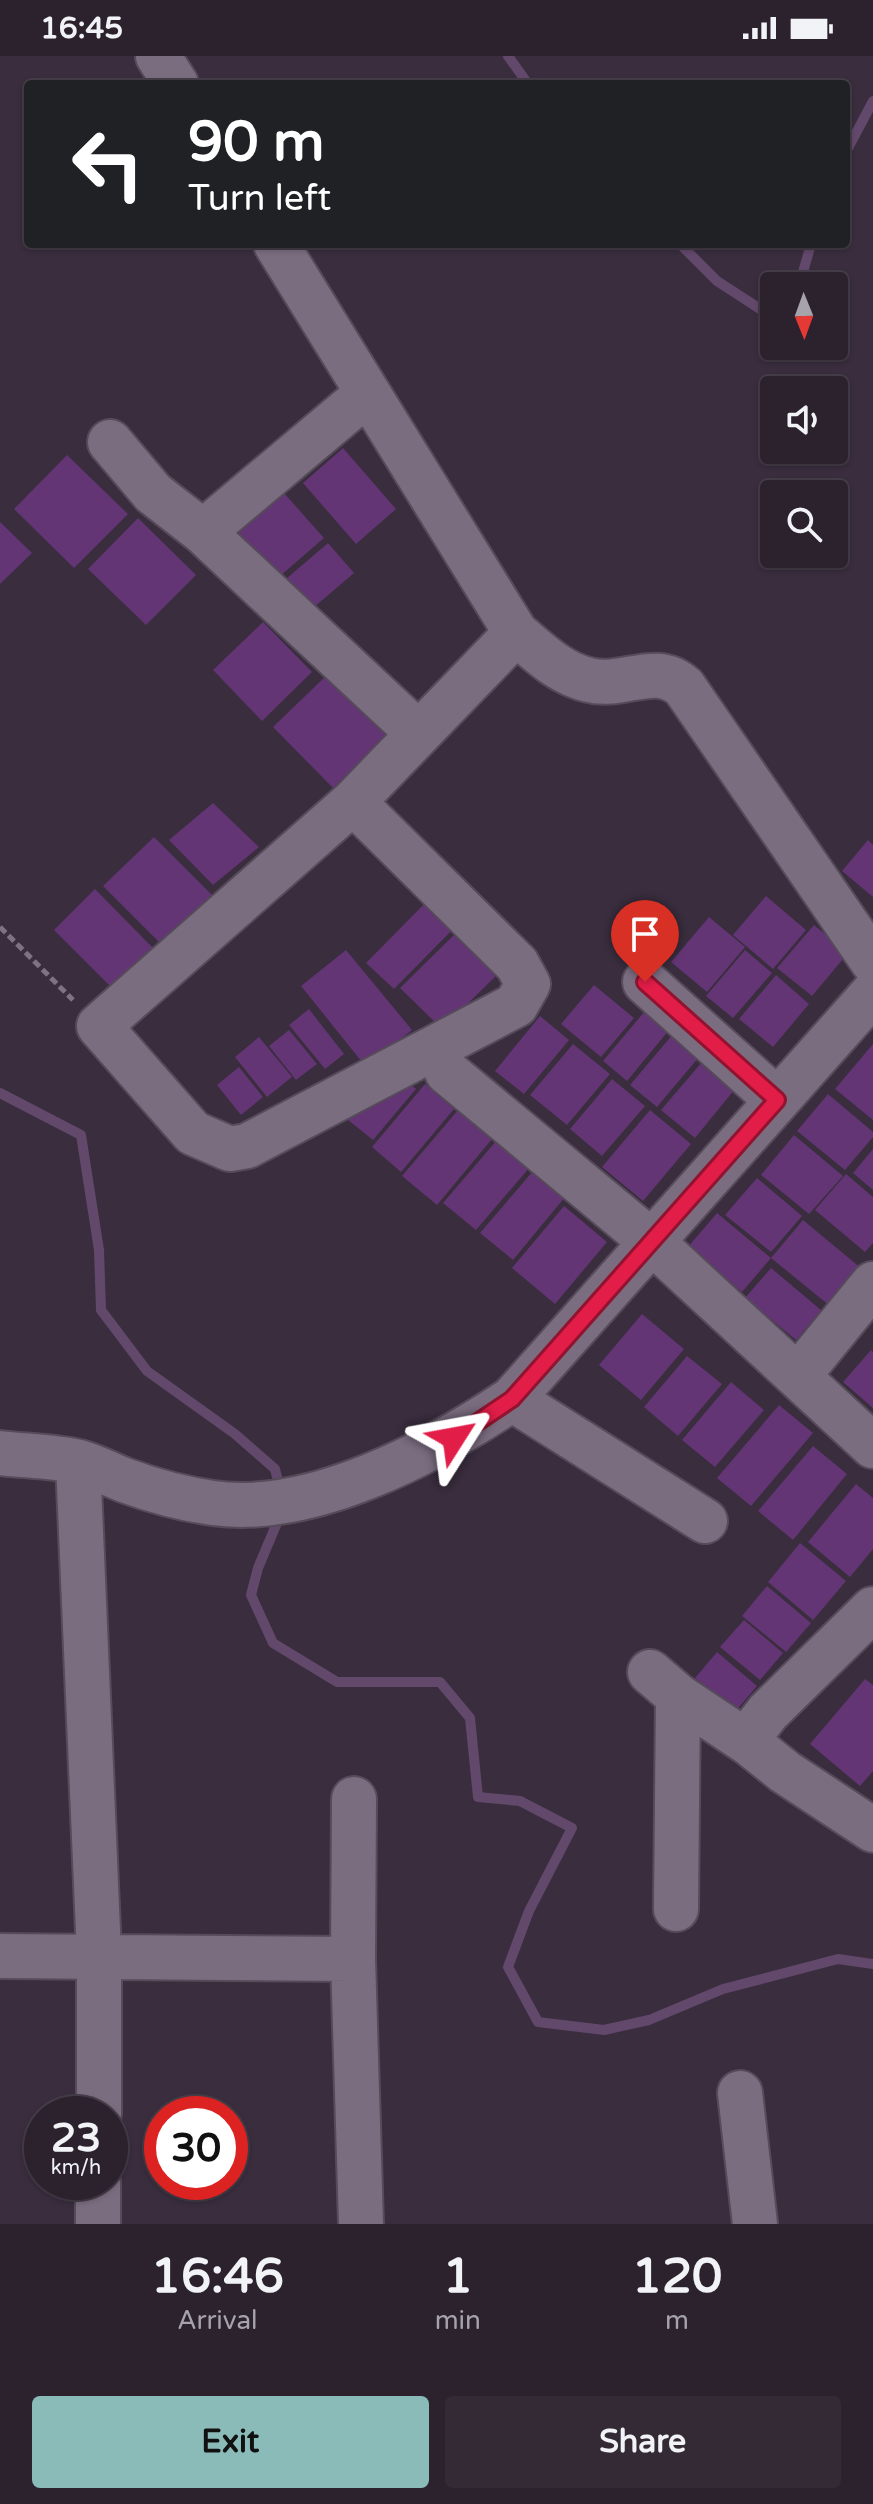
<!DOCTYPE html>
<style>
body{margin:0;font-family:"Varela Round",sans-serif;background:#332a36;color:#f1f3f6;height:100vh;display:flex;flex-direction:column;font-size:30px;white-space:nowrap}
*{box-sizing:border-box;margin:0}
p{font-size:26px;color:#a6a4aa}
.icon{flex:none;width:44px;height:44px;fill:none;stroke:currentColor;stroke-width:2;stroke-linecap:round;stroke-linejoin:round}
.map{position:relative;height:2168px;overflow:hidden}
.details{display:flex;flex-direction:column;background:#2b222e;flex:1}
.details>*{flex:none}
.top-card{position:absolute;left:24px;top:24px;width:826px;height:168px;border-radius:8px;box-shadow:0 2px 6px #0004,0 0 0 2px #473f4a;background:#202124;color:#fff;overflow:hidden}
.needle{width:52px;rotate:179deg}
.tools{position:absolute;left:760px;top:216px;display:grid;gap:16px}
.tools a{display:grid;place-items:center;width:88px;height:88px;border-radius:8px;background:#2b222e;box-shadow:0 2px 6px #0004,0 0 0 2px #473f4a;font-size:40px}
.speed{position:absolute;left:24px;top:2040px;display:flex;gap:16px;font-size:40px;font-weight:700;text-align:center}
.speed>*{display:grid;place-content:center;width:104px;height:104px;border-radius:50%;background:#2b222e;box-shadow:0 2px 6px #0004,0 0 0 2px #473f4a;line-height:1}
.speed small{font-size:20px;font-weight:400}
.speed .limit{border:12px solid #d22;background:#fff;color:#111}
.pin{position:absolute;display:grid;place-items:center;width:68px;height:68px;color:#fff;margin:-82px -34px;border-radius:50% 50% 50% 0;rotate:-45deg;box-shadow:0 0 8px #0007}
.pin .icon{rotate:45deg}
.me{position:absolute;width:88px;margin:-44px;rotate:56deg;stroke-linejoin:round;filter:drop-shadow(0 0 6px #0008)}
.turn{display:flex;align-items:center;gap:28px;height:168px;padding:0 32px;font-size:36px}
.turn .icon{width:104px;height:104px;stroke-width:2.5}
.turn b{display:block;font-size:56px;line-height:68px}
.eta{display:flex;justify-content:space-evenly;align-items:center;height:136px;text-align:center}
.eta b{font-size:48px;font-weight:700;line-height:56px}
.cta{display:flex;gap:16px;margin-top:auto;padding:16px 32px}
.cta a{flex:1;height:92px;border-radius:8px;background:#8bbbb9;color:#111;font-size:32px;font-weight:700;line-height:92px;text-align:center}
.cta a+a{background:#332a36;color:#f1f3f6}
.status{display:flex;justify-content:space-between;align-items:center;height:56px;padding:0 40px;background:#2b222e;direction:ltr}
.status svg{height:22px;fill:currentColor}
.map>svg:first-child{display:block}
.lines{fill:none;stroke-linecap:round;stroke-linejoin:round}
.stream{stroke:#62486b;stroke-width:10}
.building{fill:#633574}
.minor-casing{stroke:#554b59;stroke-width:48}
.path{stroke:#7e7382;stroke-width:5;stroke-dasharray:8 4;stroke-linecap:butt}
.minor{stroke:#7b6d80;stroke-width:44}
.route-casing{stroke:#92132f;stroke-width:20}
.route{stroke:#e11d48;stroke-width:14}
</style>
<div class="status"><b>16:45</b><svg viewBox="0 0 49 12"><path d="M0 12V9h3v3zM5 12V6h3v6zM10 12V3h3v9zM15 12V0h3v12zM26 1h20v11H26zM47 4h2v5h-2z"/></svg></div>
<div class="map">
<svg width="873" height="2168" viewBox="0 0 873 2168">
<rect width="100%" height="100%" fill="#392d3e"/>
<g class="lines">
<path class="stream" d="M508 0 528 28
M846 96 873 45
M680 188 717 225 774 262
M799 230 811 188
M0 1037 81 1079 99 1194 101 1254 147 1315 235 1378 275 1413 281 1437
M282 1455 258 1512 251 1539 273 1587 337 1626H440L470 1662 478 1741 520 1745 572 1772 529 1855 508 1911 538 1966 604 1974 649 1964 723 1933 838 1903 873 1908"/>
</g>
<path class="building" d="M343 392 396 453 356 488 303 427Z
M67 399 128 458 74 512 14 453Z
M284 437 324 482 265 533 226 488Z
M138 462 196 519 146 569 88 513Z
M0 466 32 497 0 528Z
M328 487 354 517 299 564 273 534Z
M263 566 312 616 262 665 213 614Z
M329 617 389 678 333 732 273 671Z
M213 747 259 791 213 829 169 784Z
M154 781 212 839 161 888 103 830Z
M868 784 873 789V841L842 815Z
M95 833 155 894 114 934 54 874Z
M435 837 462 864 394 933 366 907Z
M766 840 806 874 773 913 733 879Z
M709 861 745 891 707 936 671 906Z
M814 869 848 897 812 940 777 912Z
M460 873 502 914 442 973 400 932Z
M346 894 412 974 366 1011 301 930Z
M745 894 772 917 733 962 706 940Z
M776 919 809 948 773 991 739 963Z
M594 929 634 962 601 1001 561 968Z
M309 953 344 998 325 1013 289 969Z
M645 955 669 974 627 1025 603 1005Z
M540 960 569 984 524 1038 495 1015Z
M289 974 317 1008 296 1024 269 990Z
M673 978 699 1001 657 1051 630 1029Z
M259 981 292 1021 267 1041 235 1001Z
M573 988 610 1018 567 1069 530 1039Z
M873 988V1064L835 1033Z
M702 1006 735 1033 695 1082 661 1054Z
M239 1011 263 1041 241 1059 217 1029Z
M612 1023 645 1050 602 1100 570 1073Z
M405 1024 416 1033 373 1084 338 1056Z
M425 1028 454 1053 401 1116 372 1091Z
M828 1038 873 1076V1081L845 1114 797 1075Z
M458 1054 492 1083 437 1149 402 1120Z
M650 1054 691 1088 643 1145 602 1111Z
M794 1079 843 1120 809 1158 761 1119Z
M497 1084 530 1111 476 1174 443 1147Z
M873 1093V1134L853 1117Z
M533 1115 565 1141 513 1204 480 1177Z
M846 1118 873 1141V1187L865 1196 815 1154Z
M757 1122 802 1160 771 1196 725 1159Z
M564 1150 607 1186 555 1248 512 1212Z
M717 1157 771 1202 742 1236 688 1191Z
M803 1164 862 1213 830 1250 771 1202Z
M771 1212 821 1254 796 1284 745 1242Z
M642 1258 684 1293 641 1344 599 1309Z
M871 1294 873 1296V1352L843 1326Z
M687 1300 722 1328 678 1380 644 1351Z
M731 1326 764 1354 715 1411 682 1384Z
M779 1349 813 1377 751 1450 717 1422Z
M813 1390 847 1418 793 1484 758 1455Z
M856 1428 873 1442V1493L850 1521 808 1486Z
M800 1487 846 1525 813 1564 768 1526Z
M767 1530 811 1567 786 1596 742 1560Z
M744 1564 783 1597 760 1624 720 1591Z
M717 1596 757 1630 735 1656 695 1622Z
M865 1623 873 1629V1715L860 1730 810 1688Z"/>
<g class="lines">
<g class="minor-casing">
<path id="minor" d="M158 0 176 28
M276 188 516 577 353 746 99 970 193 1077 230 1093 247 1090 516 949 528 928 517 908 353 746
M110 386 153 437 203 476 418 677
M203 476 368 337
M516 577C539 596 559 617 589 624 623 633 655 605 684 631L873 906
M645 926 777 1044
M447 1016 652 1186 873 1390
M798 1320 873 1228
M512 1343 705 1465
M0 1397C25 1400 54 1400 79 1406 94 1410 109 1418 124 1424 151 1434 184 1443 213 1447 311 1461 433 1396 512 1343L873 937
M78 1406 99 1898V2058
M873 1553 768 1656 754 1674 750 1688 785 1716 873 1774
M650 1616 678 1640 750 1688
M676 1853 678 1640
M0 1900 353 1903 361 2168
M353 1903 354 1743
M740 2037 755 2168
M98 2168V2126"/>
</g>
<path class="path" d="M0 871 73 944"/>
<use href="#minor" class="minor"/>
</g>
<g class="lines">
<g class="route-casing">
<path id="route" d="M454 1382 512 1343 777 1044 645 926"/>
</g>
<use href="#route" class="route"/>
</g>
</svg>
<div class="tools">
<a><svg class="needle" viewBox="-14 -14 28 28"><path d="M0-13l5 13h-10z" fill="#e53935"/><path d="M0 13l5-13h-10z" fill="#a6a4aa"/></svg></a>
<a><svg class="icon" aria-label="sound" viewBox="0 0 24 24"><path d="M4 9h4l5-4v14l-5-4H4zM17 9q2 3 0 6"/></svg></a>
<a><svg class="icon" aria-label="search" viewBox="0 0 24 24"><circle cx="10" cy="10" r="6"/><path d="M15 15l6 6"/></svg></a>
</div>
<div class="speed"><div>23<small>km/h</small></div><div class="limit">30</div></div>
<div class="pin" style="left:645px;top:926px;background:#d93025"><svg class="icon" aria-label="arrive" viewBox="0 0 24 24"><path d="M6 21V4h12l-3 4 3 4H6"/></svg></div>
<svg class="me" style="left:454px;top:1382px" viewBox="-20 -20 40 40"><path d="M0-17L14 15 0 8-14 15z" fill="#e11d48" stroke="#fff" stroke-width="4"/></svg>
<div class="top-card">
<div class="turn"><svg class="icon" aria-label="left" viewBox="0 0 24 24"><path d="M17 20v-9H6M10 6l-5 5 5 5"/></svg><div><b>90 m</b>Turn left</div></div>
</div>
</div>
<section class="details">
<div class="eta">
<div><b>16:46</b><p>Arrival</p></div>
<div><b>1</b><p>min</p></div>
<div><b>120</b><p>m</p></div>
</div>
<div class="cta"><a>Exit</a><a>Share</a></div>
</section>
